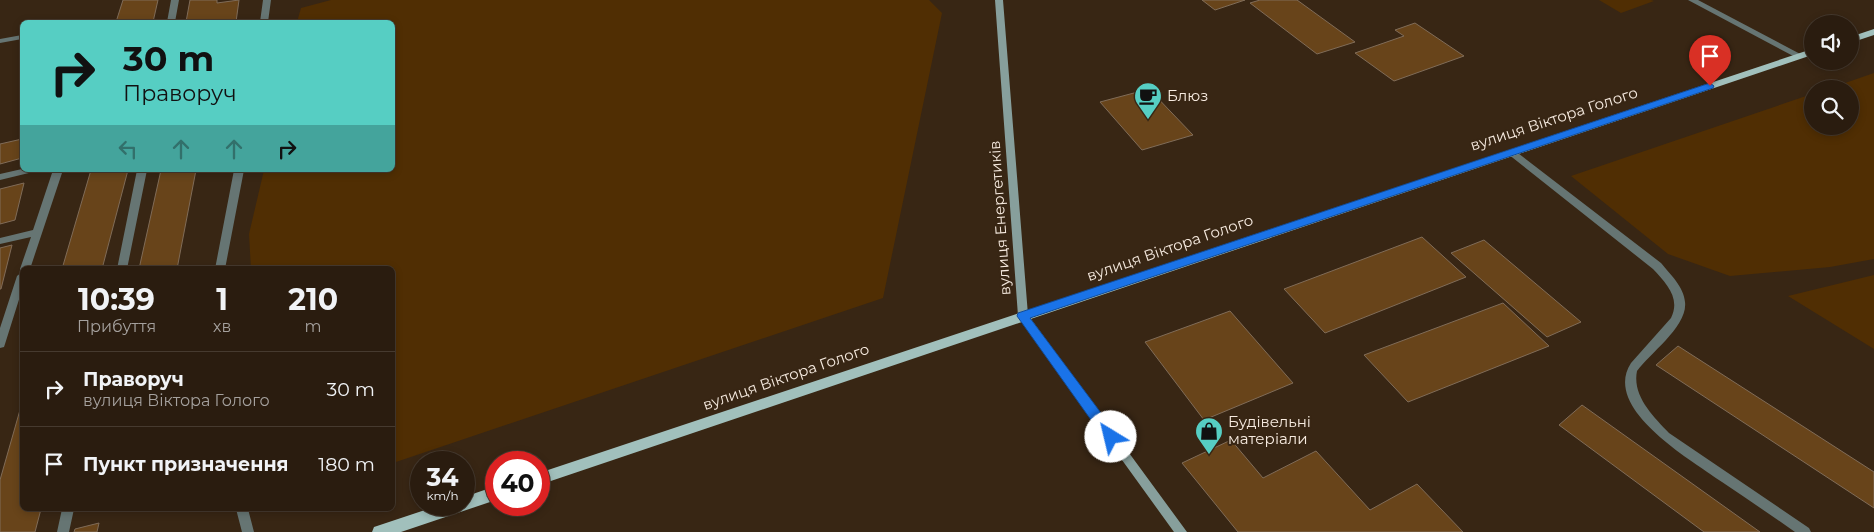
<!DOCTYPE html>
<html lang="uk">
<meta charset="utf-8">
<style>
body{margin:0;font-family:Montserrat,sans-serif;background:#322518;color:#f1f3f6;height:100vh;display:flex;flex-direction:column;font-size:19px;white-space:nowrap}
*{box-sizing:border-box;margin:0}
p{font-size:16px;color:#a5a19e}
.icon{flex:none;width:28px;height:28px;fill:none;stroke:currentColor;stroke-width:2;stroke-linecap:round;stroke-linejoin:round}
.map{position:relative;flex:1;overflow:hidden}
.details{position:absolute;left:20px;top:266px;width:375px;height:245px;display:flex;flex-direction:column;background:#2a1c0f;border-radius:8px;box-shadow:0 2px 8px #0003,0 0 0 1px #463a2f}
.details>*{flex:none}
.hud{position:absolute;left:20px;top:20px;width:375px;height:152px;border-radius:8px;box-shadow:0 2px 8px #0003,0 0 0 1px #463a2f;background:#56cec3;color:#111;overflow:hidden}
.controls{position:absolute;left:1804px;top:15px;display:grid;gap:10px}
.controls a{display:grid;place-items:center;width:55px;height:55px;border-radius:50%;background:#2a1c0f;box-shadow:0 2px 8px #0003,0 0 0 1px #463a2f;font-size:25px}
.speed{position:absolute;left:410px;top:451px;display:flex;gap:10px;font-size:25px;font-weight:700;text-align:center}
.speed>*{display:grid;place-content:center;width:65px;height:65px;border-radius:50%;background:#2a1c0f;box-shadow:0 2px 8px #0003,0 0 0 1px #463a2f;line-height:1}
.speed small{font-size:12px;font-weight:400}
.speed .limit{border:8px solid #d22;background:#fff;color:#111}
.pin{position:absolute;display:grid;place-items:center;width:42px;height:42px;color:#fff;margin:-51px -21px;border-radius:50% 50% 50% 0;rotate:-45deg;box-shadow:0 0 5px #0007}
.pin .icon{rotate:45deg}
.me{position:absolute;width:55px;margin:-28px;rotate:324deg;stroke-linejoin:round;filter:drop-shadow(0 0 4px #0008)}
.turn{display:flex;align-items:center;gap:18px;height:105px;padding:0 20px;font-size:22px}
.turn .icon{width:65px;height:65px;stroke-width:2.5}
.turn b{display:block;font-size:35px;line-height:42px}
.lanes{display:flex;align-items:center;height:48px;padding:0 20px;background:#0003;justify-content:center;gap:25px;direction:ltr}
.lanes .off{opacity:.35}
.eta{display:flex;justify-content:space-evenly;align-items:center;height:85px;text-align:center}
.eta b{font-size:30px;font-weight:700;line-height:35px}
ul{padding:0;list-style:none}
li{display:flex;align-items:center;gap:15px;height:75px;padding:0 20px;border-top:1px solid #463a2f}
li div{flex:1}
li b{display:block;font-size:19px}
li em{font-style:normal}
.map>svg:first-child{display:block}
.green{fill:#502e03}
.building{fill:#68441a;stroke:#806c58}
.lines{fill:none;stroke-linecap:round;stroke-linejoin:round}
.lane{fill:#667573;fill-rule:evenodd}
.secondary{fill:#879f9c;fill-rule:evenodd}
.primary{fill:#a1c0bc;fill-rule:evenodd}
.route{fill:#1a73e8;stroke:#114b97}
.labels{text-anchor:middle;stroke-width:4;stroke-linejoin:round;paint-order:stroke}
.poi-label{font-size:15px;fill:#f7ebe0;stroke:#382614;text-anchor:start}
.street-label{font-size:15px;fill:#f7ebe0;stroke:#382614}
</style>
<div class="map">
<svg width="1874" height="532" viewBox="0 0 1874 532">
<rect width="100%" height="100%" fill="#382614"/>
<path class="green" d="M331 0H929L942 13 883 298 393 463 392 269H251L249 234 264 170H392V22H297L301 8Z
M1599 0H1651L1654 1 1621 13Z
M1874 73V259L1830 267 1730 276 1668 254 1571 176 1812 94V126H1850V89H1828Z
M1874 275V349L1788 296Z"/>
<path class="building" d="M123 0H158L153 22H116Z
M190 0H217V3L239 0 236 22H186Z
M1202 0H1245L1215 10Z
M1260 0H1297L1355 42 1317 54 1250 3Z
M1415 23 1464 56 1394 81 1355 53 1404 36 1395 30Z
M1149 89 1193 135 1142 150 1100 102Z
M22 139V158L0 164V144Z
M91 170H128L102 269H62Z
M161 170H196L177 269H139Z
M24 183 15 220 0 224V189Z
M1422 237 1466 277 1325 333 1284 289Z
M1484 240 1581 322 1547 337 1451 253Z
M12 245 1 289H0V248Z
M1503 303 1549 346 1408 402 1364 355Z
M1230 311 1293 383 1204 420 1145 342Z
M1678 346 1874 472V508L1656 365Z
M22 403V509H41L35 532H0V480Z
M1582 405 1760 532H1704L1559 425Z
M1231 440 1263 478 1316 451 1370 510 1417 484 1463 532H1238L1182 463Z
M99 523 97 532H74L75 529Z"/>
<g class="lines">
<path class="lane" d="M171 0H179L175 22H167Z
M263 0H271L268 22H260Z
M1688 0H1698L1804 56 1800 58H1797Z
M22 35V39L0 43V39Z
M1511 149 1514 150 1661 263C1670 274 1684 287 1685 302 1688 326 1650 353 1637 371 1632 396 1653 416 1669 433L1809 528 1811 532H1795C1771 515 1747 499 1722 482 1693 461 1601 409 1631 363L1671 318C1681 298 1666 283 1653 269L1508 154 1507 152Z
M22 169 35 170 33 172 0 180V174Z
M53 170H63L30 269H22L21 272 20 269 31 237 0 244V238L33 230Z
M137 170H147L127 269H117Z
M234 170H244L225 269H215Z
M22 272V290L5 344 4 347 0 348V328L17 276Z
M62 509H74L69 532H57Z
M236 509H248L254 532H242Z"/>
<path class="secondary" d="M995 0H1003L1028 315 1187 532H1174L1018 316Z"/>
<path class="primary" d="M1874 29V35L1850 43V37Z
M1812 49V55L539 485V473Z
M496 486V500L401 532H372L374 527 440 505H464V497Z"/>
</g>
<path class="route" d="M1710 83 1714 86 1713 88 1030 318 1116 433 1118 437 1116 441 1111 443 1106 441 1017 316 1018 313Z"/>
<defs>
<g id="cafe-pin" transform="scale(1.4375)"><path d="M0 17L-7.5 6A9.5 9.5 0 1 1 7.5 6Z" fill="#56cec3" stroke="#382614"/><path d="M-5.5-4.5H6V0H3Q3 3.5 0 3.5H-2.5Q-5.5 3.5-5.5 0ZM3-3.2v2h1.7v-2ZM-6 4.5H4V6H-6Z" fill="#111"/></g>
<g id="shop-pin" transform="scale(1.4375)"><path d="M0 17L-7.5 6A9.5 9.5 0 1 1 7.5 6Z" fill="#56cec3" stroke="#382614"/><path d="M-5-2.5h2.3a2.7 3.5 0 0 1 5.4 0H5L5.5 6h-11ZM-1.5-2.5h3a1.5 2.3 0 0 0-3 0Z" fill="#111"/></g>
</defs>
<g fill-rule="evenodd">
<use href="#cafe-pin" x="1148" y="96"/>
<use href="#shop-pin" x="1209" y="431"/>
</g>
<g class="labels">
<g class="poi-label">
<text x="1167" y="101">Блюз</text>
<text x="1228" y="427">Будівельні<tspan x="1228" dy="17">матеріали</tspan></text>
</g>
<g class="street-label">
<text transform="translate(1554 119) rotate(-18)" y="5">вулиця Віктора Голого</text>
<text transform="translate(1000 218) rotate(-94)" y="5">вулиця Енергетиків</text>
<text transform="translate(1170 248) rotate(-19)" y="5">вулиця Віктора Голого</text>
<text transform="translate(786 377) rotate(-19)" y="5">вулиця Віктора Голого</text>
</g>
</g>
</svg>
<div class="controls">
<a><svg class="icon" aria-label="sound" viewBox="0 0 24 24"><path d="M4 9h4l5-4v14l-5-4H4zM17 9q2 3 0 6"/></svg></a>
<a><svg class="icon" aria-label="search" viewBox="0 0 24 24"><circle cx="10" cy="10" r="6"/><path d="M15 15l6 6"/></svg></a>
</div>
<div class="speed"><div>34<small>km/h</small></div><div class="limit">40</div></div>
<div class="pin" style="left:1710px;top:86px;background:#d93025"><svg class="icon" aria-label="arrive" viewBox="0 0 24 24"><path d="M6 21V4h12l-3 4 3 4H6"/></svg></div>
<svg class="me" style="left:1111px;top:437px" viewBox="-20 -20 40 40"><circle r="19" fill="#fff"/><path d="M0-13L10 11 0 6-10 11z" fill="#1a73e8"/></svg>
<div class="hud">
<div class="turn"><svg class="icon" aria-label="right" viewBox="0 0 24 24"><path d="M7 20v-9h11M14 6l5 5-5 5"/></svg><div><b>30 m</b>Праворуч</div></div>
<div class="lanes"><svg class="icon off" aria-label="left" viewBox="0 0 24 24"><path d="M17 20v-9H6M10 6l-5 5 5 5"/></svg><svg class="icon off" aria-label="ahead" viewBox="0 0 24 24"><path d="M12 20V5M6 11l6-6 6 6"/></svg><svg class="icon off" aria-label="ahead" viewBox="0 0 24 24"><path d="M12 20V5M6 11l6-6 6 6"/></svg><svg class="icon" aria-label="right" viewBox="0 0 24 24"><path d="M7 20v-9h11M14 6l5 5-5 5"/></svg></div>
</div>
<section class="details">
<div class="eta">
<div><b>10:39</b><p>Прибуття</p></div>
<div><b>1</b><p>хв</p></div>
<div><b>210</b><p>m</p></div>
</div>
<ul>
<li><svg class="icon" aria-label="right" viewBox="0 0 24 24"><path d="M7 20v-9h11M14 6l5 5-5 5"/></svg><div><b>Праворуч</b><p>вулиця Віктора Голого</p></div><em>30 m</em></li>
<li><svg class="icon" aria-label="arrive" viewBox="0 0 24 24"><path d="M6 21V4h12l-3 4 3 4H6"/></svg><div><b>Пункт призначення</b></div><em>180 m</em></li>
</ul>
</section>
</div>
